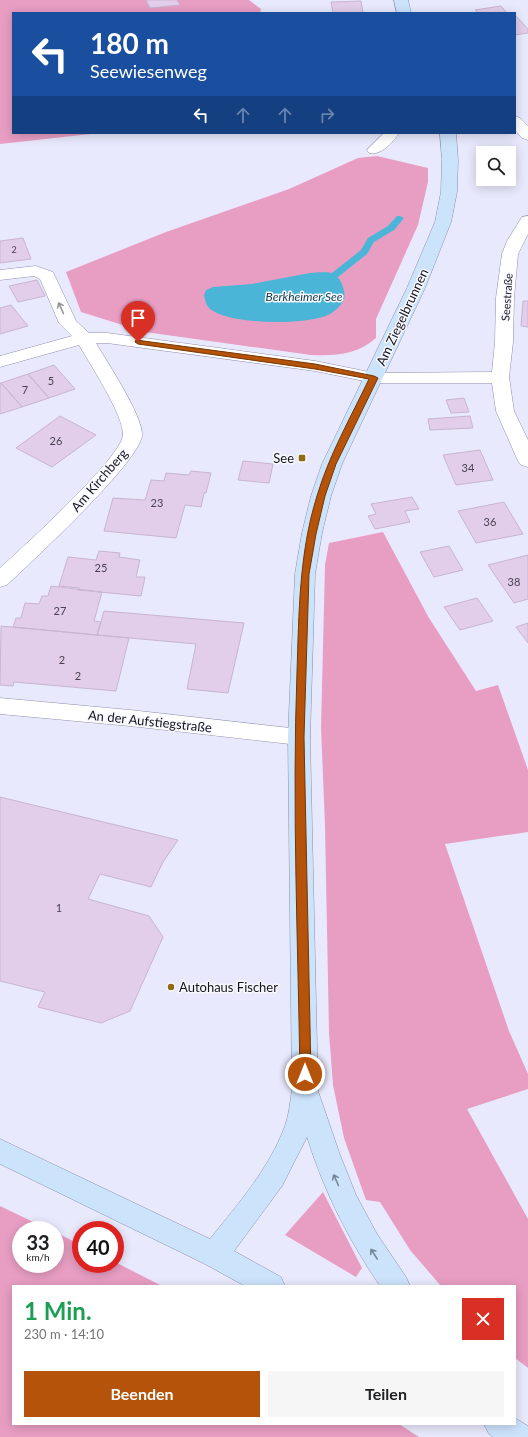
<!DOCTYPE html>
<html lang="de">
<meta charset="utf-8">
<style>
body{margin:0;font-family:Lato,sans-serif;background:#f6f6f6;color:#202124;height:100vh;display:flex;flex-direction:column;font-size:15px;white-space:nowrap}
*{box-sizing:border-box;margin:0}
p{font-size:13px;color:#757577}
.icon{flex:none;width:22px;height:22px;fill:none;stroke:currentColor;stroke-width:2;stroke-linecap:round;stroke-linejoin:round}
.map{position:relative;flex:1;overflow:hidden}
.details{position:absolute;left:12px;top:1285px;width:504px;height:140px;display:flex;flex-direction:column;background:#fff;border-radius:0px;box-shadow:0 2px 10px #0003}
.details>*{flex:none}
.top-card{position:absolute;left:12px;top:12px;width:504px;height:122px;border-radius:0px;box-shadow:0 2px 10px #0003;background:#1a4fa0;color:#fff;overflow:hidden}
.controls{position:absolute;left:476px;top:146px;display:grid;gap:8px}
.controls a{display:grid;place-items:center;width:40px;height:40px;border-radius:0px;background:#fff;box-shadow:0 2px 10px #0003;font-size:20px}
.speed{position:absolute;left:12px;top:1221px;display:flex;gap:8px;font-size:20px;font-weight:700;text-align:center}
.speed>*{display:grid;place-content:center;width:52px;height:52px;border-radius:50%;background:#fff;box-shadow:0 2px 10px #0003;line-height:1}
.speed small{font-size:10px;font-weight:400}
.speed .limit{border:6px solid #d22;background:#fff;color:#111}
.pin{position:absolute;display:grid;place-items:center;width:34px;height:34px;color:#fff;margin:-41px -17px;border-radius:50% 50% 50% 0;rotate:-45deg;box-shadow:0 0 4px #0007}
.pin .icon{rotate:45deg}
.me{position:absolute;width:44px;margin:-22px;rotate:0deg;stroke-linejoin:round;filter:drop-shadow(0 0 3px #0008)}
.turn{display:flex;align-items:center;gap:14px;height:84px;padding:0 12px;font-size:18px}
.turn .icon{width:52px;height:52px;stroke-width:2.5}
.turn b{display:block;font-size:28px;line-height:34px}
.lanes{display:flex;align-items:center;height:38px;padding:0 12px;background:#0003;justify-content:center;gap:20px;direction:ltr}
.lanes .off{opacity:.35}
.round{display:grid;place-items:center;flex:none;width:42px;height:42px;border-radius:0px;background:#f6f6f6}
.overview{display:flex;align-items:center;justify-content:space-between;height:68px;padding:0 12px}
h1{font-size:24px;font-weight:700;line-height:30px;color:#1e9e55}
.cta{display:flex;gap:8px;margin-top:auto;padding:8px 12px}
.cta a{flex:1;height:46px;border-radius:0px;background:#b45309;color:#fff;font-size:16px;font-weight:700;line-height:46px;text-align:center}
.cta a+a{background:#f6f6f6;color:#202124}
.map>svg:first-child{display:block}
.green{fill:#e89ec3}
.water{fill:#4ab5d6}
.lines{fill:none;stroke-linecap:round;stroke-linejoin:round}
.stream{fill:#4ab5d6;fill-rule:evenodd}
.building{fill:#e2ceea;stroke:#c8b5d0}
.lane-casing{stroke:#8e8eab;stroke-width:1}
.street-casing{stroke:#8e8eab;stroke-width:1}
.secondary-casing{stroke:#8e8eab;stroke-width:1}
.lane{fill:#fff;fill-rule:evenodd}
.street{fill:#fff;fill-rule:evenodd}
.secondary{fill:#cce3fc;fill-rule:evenodd}
.oneway{stroke:#95959a}
.oneway2{stroke:#798699}
.route{fill:#b45309;stroke:#753606}
.poi-dot{fill:#906b11;stroke:#f8f8fe;stroke-width:1.5}
.labels{text-anchor:middle;stroke-width:3;stroke-linejoin:round;paint-order:stroke}
.far-number-label{font-size:9px;fill:#484252}
.far-street-label{font-size:11px;fill:#14141f;stroke:#f8f8fe}
.number-label{font-size:11px;fill:#484252}
.far-water-label{font-size:12px;font-style:italic;fill:#11414f;stroke:#f8f8fe}
.street-label{font-size:13px;fill:#14141f;stroke:#f8f8fe}
.poi-label{font-size:13px;fill:#14141f;stroke:#f8f8fe;text-anchor:end}
</style>
<div class="map">
<svg width="528" height="1437" viewBox="0 0 528 1437">
<rect width="100%" height="100%" fill="#e9e9fd"/>
<path class="green" d="M0 0H249L261 9 260 13H13V133H100L0 144Z
M377 156 428 168V182L418 225 376 319V338C357 355 335 356 311 355L145 332 81 312 66 272 166 232 289 189 358 158Z
M383 532 429 618 476 691 498 685 528 770V832L445 844 509 1031 528 1074V1089L467 1109 528 1219V1368L515 1358V1286H441L410 1250 380 1202 366 1200 344 1138 333 1085 329 1033 325 826 321 727 325 565 329 543Z
M323 1192 362 1268 356 1277 285 1235Z
M0 1206 50 1230H21V1264H55V1232L81 1245V1264H115V1262L162 1286H13V1424H399L419 1437H0Z"/>
<path class="water" d="M310 273C317 273 327 271 334 274 341 278 346 291 344 299 342 305 335 311 330 314 307 326 230 325 210 309 206 305 205 300 204 295L206 290 213 287 252 284Z"/>
<g class="lines">
<path class="stream" d="M397 216H400L404 218 394 230 374 242 367 254 338 277H332L331 275 332 273 361 250 368 238 388 226Z"/>
</g>
<path class="building" d="M146 0H177L180 5 150 8Z
M361 1 363 13H333L331 2Z
M501 6 507 13H478L475 10Z
M515 15 528 29V33L515 35Z
M23 238 31 259 0 263V241Z
M37 280 45 296 18 302 9 286Z
M523 301H528V327L521 326Z
M11 305 28 326 0 334V308Z
M54 365 75 389 49 398 28 374Z
M28 374 49 398 22 407 1 383Z
M0 383H1L22 407 0 414Z
M464 398 469 412 451 413 446 400Z
M60 416 96 435 52 467 16 448Z
M470 416 473 428 430 430 428 419Z
M480 450 493 480 456 485 443 455Z
M243 461 273 464 269 483 238 480Z
M191 471 211 473 206 493H204L201 507 185 505 176 538 104 531 113 498 145 500 151 480 164 481 166 473 189 475Z
M412 497 419 509 405 511 410 522 375 529 368 516 376 514 371 504Z
M504 502 523 534 476 543 458 511Z
M449 546 463 570 434 577 420 552Z
M99 551 120 553 119 557 140 560 136 577H145L141 596 78 590 79 588 59 586 68 557 96 560Z
M528 555V599L514 603 488 565Z
M51 586 102 592 94 621 101 622 97 635 13 627 16 618H21L25 603 39 604 42 596H48Z
M477 598 493 621 460 630 444 607Z
M104 611 244 623 228 693 187 689 196 644 97 635Z
M528 623V643L516 627Z
M1 626 129 638 116 691 14 682 13 686 0 685Z
M0 797 178 840 163 862 151 887 100 874 88 899 149 916 163 937 130 1011 101 1023 38 1007 45 992 0 981Z"/>
<g class="lines">
<g class="lane-casing">
<path id="lane" d="M384 133H399C393 142 381 156 369 153L367 150Z"/>
</g>
<g class="street-casing">
<path id="street" d="M515 116 520 118 528 126V140L522 138 515 130Z
M528 216V234L518 254 514 298 513 342 509 377 514 411 528 440V467L521 465 518 461 496 411 492 383H374L315 371 107 343H96C107 362 143 416 142 435 141 461 31 562 7 585L0 587V568C21 549 122 457 123 435 124 416 90 364 79 345L0 367V356L72 336 59 323 40 279 34 276 0 280V270L36 266 53 272 76 321 89 333H107L315 361 374 373 492 372 495 342 496 298 502 254 507 241 522 217Z
M0 698 130 710 299 729 307 731 310 737 307 743 299 745 130 726 0 714Z"/>
</g>
<g class="secondary-casing">
<path id="secondary" d="M394 0H408L411 13H397Z
M440 133H456L458 160 457 192 451 222 425 288 342 464 331 496 322 533 315 574 310 737 318 1091 340 1155 356 1195 377 1234 406 1277 410 1286H380C348 1239 324 1191 307 1137L282 1186 234 1251 281 1277 285 1286H245L205 1264 0 1164V1139L210 1239C238 1204 269 1169 285 1126 289 1115 290 1102 292 1090L288 737 295 574 302 533 311 496 322 464 407 288 435 222 441 192 442 160Z
M515 1418 528 1426V1437H493L489 1434 484 1424H515Z"/>
</g>
<use href="#lane" class="lane"/>
<use href="#street" class="street"/>
<use href="#secondary" class="secondary"/>
</g>
<defs><path id="oneway-shaft" d="M-6 0H5M1.5-3L5.5 0L1.5 3" fill="none" stroke-width="1.6" stroke-linecap="round" stroke-linejoin="round"/></defs>
<use class="oneway" href="#oneway-shaft" transform="translate(61 308) rotate(-114)"/>
<g class="oneway2">
<use href="#oneway-shaft" transform="translate(336 1180) rotate(-114)"/>
<use href="#oneway-shaft" transform="translate(374 1254) rotate(-123)"/>
</g>
<path class="route" d="M136 340 315 364 374 376 378 378 336 464 325 496 316 534 309 574 304 737 311 1074 309 1077 305 1079 302 1077 300 1074C298 940 292 806 297 672 299 613 299 553 317 496 329 455 351 417 369 379L315 369 138 344 135 342Z"/>
<g class="poi-dot">
<rect x="298" y="454" width="8" height="8" rx="2"/>
<circle cx="171" cy="987" r="4"/>
</g>
<g class="labels">
<g class="far-number-label">
<text x="14" y="253">2</text>
</g>
<g class="far-street-label">
<text transform="translate(507 297) rotate(-86)" y="4">Seestraße</text>
</g>
<g class="number-label">
<text x="51" y="385">5</text>
<text x="25" y="394">7</text>
<text x="56" y="445">26</text>
<text x="468" y="472">34</text>
<text x="157" y="507">23</text>
<text x="490" y="526">36</text>
<text x="101" y="572">25</text>
<text x="514" y="586">38</text>
<text x="60" y="615">27</text>
<text x="62" y="664">2</text>
<text x="78" y="680">2</text>
<text x="59" y="912">1</text>
</g>
<g class="far-water-label">
<text x="304" y="301">Berkheimer See</text>
</g>
<g class="street-label">
<text transform="translate(402 317) rotate(-65)" y="5">Am Ziegelbrunnen</text>
<text transform="translate(99 480) rotate(-49)" y="5">Am Kirchberg</text>
<text transform="translate(150 721) rotate(6)" y="5">An der Aufstiegstraße</text>
</g>
<g class="poi-label">
<text x="294" y="463">See</text>
<text x="179" y="992" text-anchor="start">Autohaus Fischer</text>
</g>
</g>
</svg>
<div class="controls">
<a><svg class="icon" aria-label="search" viewBox="0 0 24 24"><circle cx="10" cy="10" r="6"/><path d="M15 15l6 6"/></svg></a>
</div>
<div class="speed"><div>33<small>km/h</small></div><div class="limit">40</div></div>
<div class="pin" style="left:138px;top:342px;background:#d93025"><svg class="icon" aria-label="arrive" viewBox="0 0 24 24"><path d="M6 21V4h12l-3 4 3 4H6"/></svg></div>
<svg class="me" style="left:305px;top:1074px" viewBox="-20 -20 40 40"><circle r="17" fill="#b45309" stroke="#fff" stroke-width="3"/><path d="M0-11L8 9 0 5-8 9z" fill="#fff"/></svg>
<div class="top-card">
<div class="turn"><svg class="icon" aria-label="left" viewBox="0 0 24 24"><path d="M17 20v-9H6M10 6l-5 5 5 5"/></svg><div><b>180 m</b>Seewiesenweg</div></div>
<div class="lanes"><svg class="icon" aria-label="left" viewBox="0 0 24 24"><path d="M17 20v-9H6M10 6l-5 5 5 5"/></svg><svg class="icon off" aria-label="ahead" viewBox="0 0 24 24"><path d="M12 20V5M6 11l6-6 6 6"/></svg><svg class="icon off" aria-label="ahead" viewBox="0 0 24 24"><path d="M12 20V5M6 11l6-6 6 6"/></svg><svg class="icon off" aria-label="right" viewBox="0 0 24 24"><path d="M7 20v-9h11M14 6l5 5-5 5"/></svg></div>
</div>
<section class="details">
<div class="overview"><div><h1>1 Min.</h1><p>230 m · 14:10</p></div><a class="round" style="background:#d93025;color:#fff"><svg class="icon" aria-label="close" viewBox="0 0 24 24"><path d="M6 6l12 12M18 6L6 18"/></svg></a></div>
<div class="cta"><a>Beenden</a><a>Teilen</a></div>
</section>
</div>
